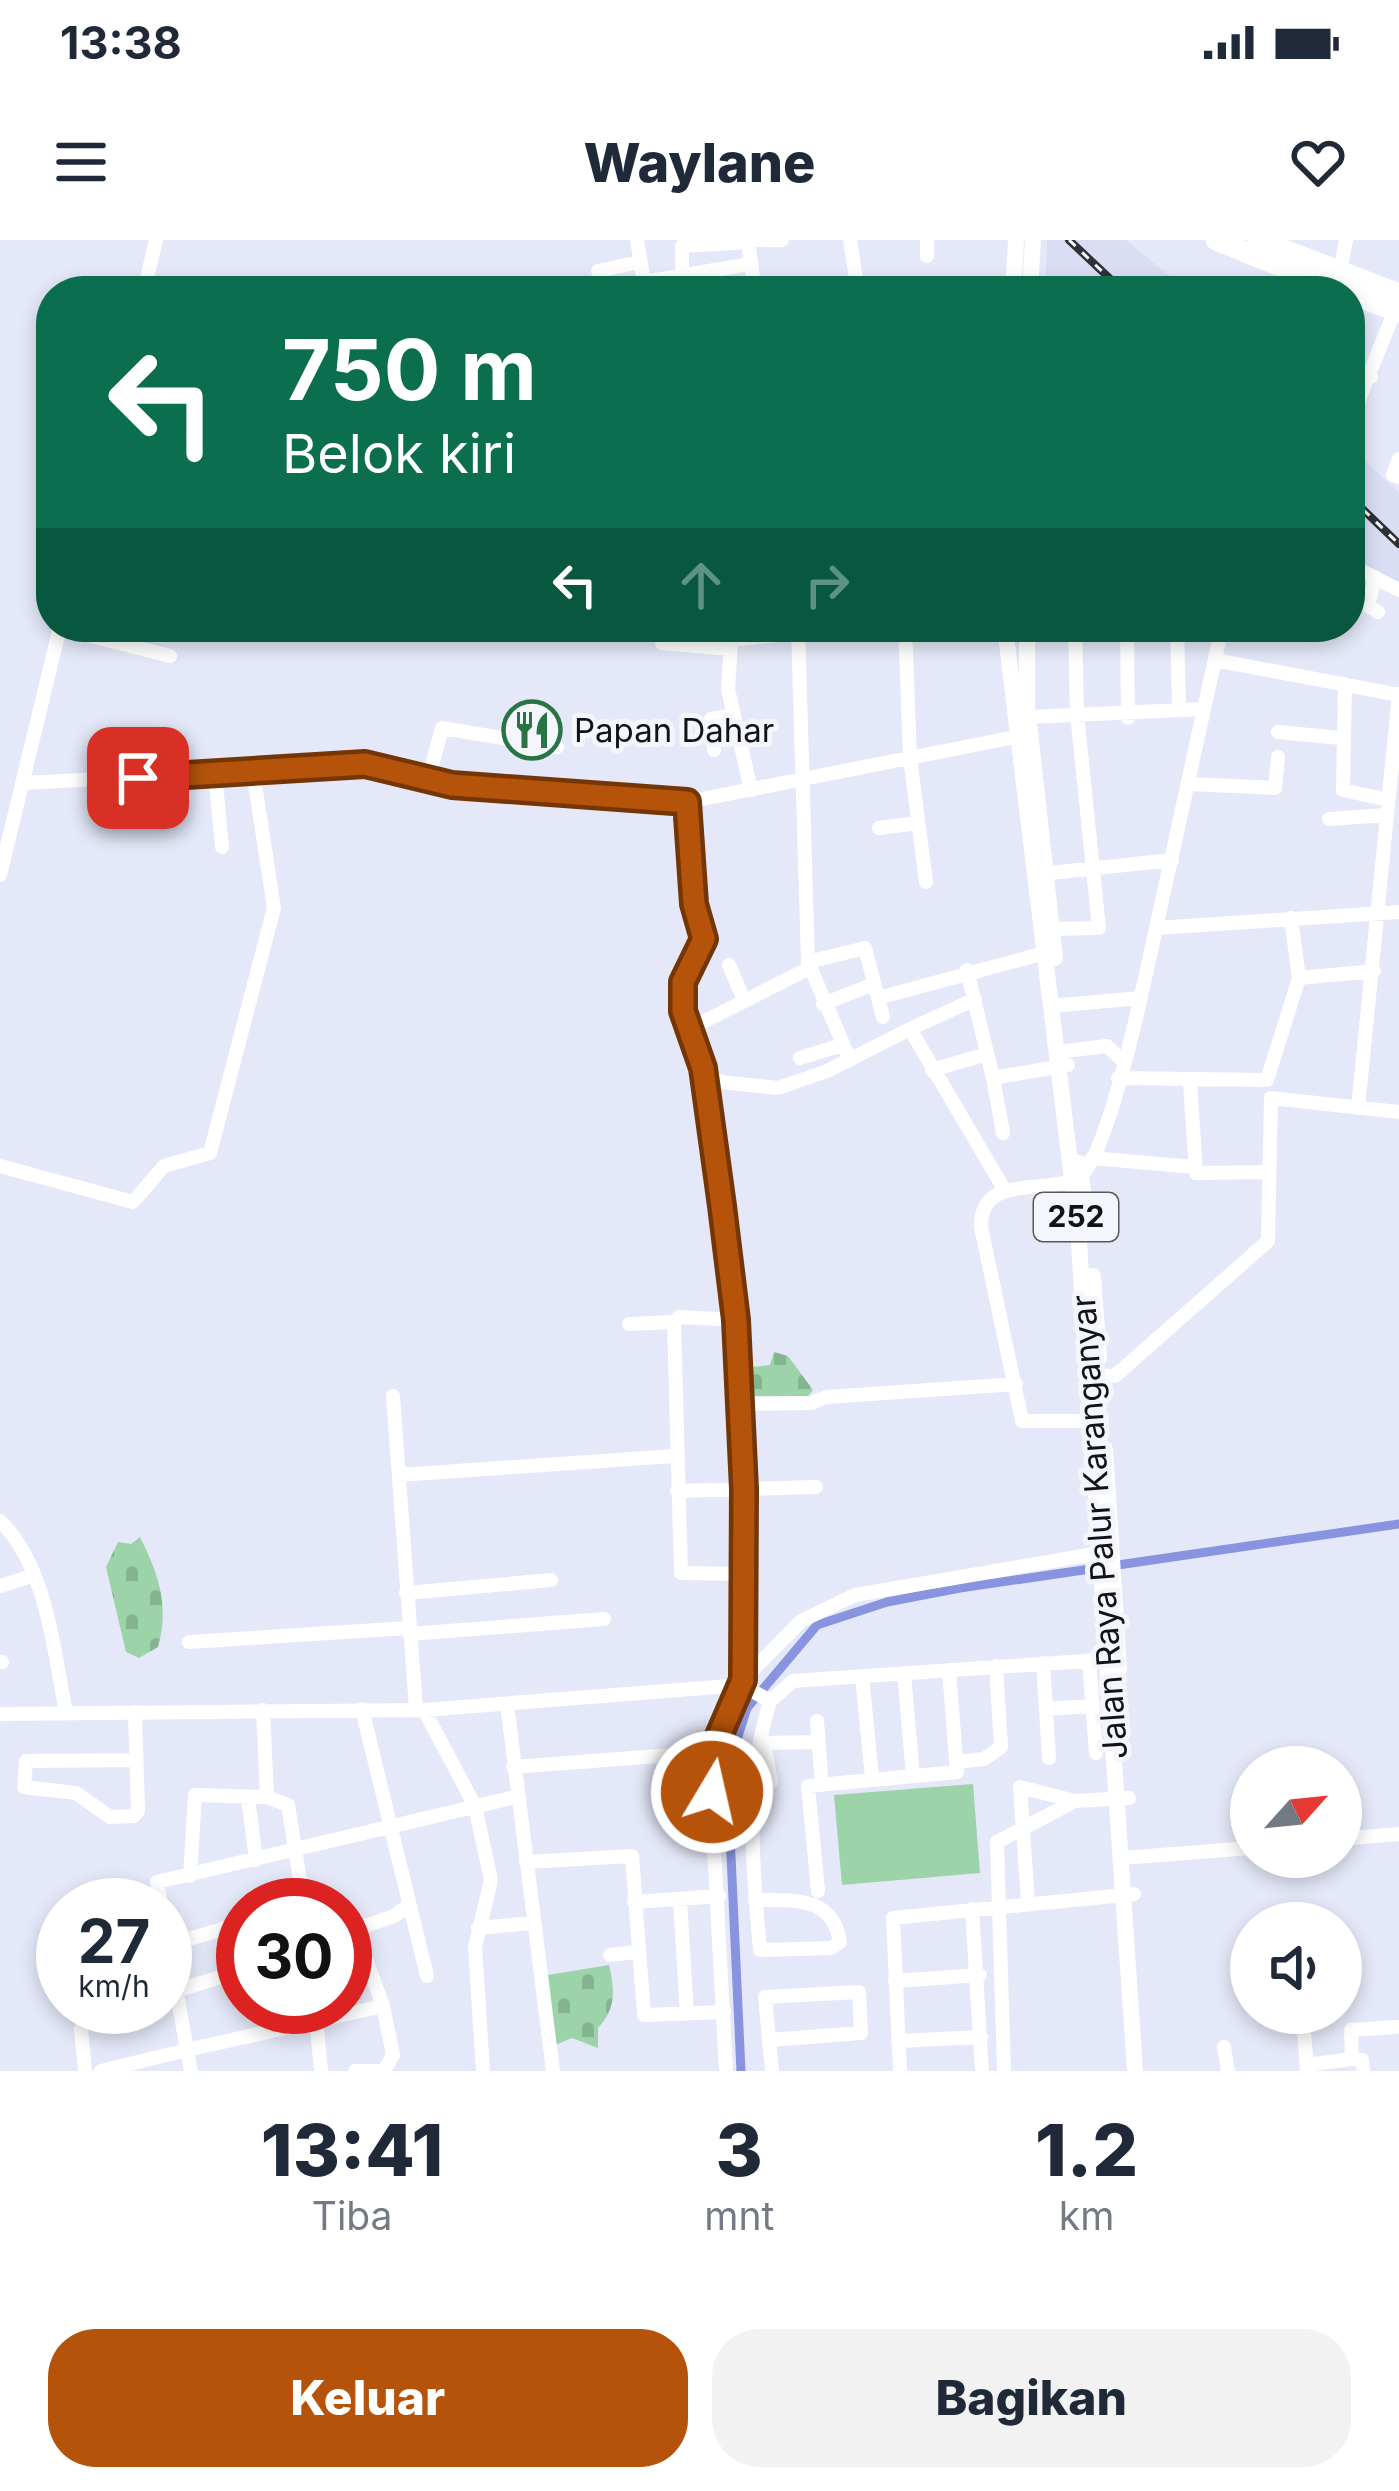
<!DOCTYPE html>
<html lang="id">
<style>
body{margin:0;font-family:Inter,sans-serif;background:#f2f2f3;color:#1f2937;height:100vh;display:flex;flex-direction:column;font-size:45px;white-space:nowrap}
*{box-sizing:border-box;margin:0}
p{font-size:39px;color:#747a83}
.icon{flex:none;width:66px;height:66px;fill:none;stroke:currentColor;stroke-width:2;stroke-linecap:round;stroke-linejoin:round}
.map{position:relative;height:1831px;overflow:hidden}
.sheet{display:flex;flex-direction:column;background:#fff;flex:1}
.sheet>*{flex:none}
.banner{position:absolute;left:36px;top:36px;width:1329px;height:366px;border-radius:48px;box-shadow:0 6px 18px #0003;background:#0b6e4f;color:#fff;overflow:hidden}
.needle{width:78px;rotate:63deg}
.tools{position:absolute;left:1230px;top:1506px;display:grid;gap:24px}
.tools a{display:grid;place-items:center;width:132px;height:132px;border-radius:50%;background:#fff;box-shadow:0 6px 18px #0003;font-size:60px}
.speed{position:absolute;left:36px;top:1638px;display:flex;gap:24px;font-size:60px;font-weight:700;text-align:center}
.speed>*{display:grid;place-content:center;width:156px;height:156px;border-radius:50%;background:#fff;box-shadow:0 6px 18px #0003;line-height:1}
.speed small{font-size:30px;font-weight:400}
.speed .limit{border:18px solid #d22;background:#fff;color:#111}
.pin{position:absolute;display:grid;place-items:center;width:102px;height:102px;color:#fff;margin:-51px;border-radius:24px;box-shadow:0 6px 18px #0006}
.me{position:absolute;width:132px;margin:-66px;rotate:9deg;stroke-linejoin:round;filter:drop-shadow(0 0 9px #0008)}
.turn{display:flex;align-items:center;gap:42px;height:252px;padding:0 48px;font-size:54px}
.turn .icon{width:156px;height:156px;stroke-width:2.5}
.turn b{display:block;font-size:84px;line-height:102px}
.lanes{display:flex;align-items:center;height:114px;padding:0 48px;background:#0003;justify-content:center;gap:60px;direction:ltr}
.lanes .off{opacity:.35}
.eta{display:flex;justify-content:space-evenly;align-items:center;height:204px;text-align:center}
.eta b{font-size:72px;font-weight:800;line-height:84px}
.action{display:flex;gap:24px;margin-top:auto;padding:24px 48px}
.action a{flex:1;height:138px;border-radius:48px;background:#b45309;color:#fff;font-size:48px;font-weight:800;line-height:138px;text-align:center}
.action a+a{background:#f2f2f3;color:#1f2937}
.status{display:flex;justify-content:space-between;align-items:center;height:84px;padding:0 60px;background:#fff;direction:ltr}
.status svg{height:33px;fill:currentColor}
header{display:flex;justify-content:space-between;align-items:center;height:156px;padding:0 48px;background:#fff;font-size:54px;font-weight:800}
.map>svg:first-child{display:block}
.built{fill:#d9def5}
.grass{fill:#9cd3a9}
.cemetery{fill:url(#cemetery-stones)}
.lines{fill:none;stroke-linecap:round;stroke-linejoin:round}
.canal{stroke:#8894df;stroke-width:9}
.minor{stroke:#fff;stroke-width:14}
.major{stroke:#fff;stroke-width:16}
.highway{stroke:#fff;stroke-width:21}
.rail-casing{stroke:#2e3036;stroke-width:8}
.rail{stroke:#f4f6fc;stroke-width:3;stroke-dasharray:9;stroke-linecap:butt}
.route-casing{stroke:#753606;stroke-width:30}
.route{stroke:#b45309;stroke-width:21}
.labels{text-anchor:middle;stroke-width:10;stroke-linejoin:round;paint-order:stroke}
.shield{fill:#f4f6fc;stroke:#56575c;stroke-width:3}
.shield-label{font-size:30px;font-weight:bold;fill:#121318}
.poi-label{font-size:33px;fill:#121318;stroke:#f4f6fc;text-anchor:start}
.street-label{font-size:33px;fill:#121318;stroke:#f4f6fc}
</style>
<div class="status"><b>13:38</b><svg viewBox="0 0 49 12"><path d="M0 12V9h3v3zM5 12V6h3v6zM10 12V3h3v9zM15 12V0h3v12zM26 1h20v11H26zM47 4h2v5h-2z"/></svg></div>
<header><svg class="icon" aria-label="menu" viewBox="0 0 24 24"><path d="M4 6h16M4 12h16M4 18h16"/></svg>Waylane<svg class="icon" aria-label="heart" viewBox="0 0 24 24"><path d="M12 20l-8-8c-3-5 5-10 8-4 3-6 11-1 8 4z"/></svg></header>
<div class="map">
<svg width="1399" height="1831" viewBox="0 0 1399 1831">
<defs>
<pattern id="cemetery-stones" width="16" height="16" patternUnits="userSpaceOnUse" patternTransform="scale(3)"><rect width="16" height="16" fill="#9cd3a9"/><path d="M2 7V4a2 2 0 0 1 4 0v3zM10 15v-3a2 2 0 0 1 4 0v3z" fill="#85b491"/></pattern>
</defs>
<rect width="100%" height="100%" fill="#e4e8f8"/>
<path class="built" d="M1047 0H1126L1188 51H1070L1046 34Z
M1350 207 1399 253V347L1350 320Z"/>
<path class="grass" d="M973 1544 980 1633 842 1645 834 1555Z"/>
<path class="cemetery" d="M774 1112 788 1116 813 1150 808 1156H749L745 1128 770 1125Z
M140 1297C158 1333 170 1365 158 1407L139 1418 126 1412 106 1327 118 1302 131 1304Z
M609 1725C615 1750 616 1769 598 1788V1808L572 1798 555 1805 548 1735Z"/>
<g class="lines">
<path class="canal" d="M741 1831 727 1530 747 1468 817 1385 887 1362 960 1348 1399 1284"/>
<path class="minor" d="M637 0 644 42 750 24
M748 0H782
M850 0 858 51
M927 16V0
M598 31 639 22
M682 34V6L748 2 755 51
M1339 38 1346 0
M144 51 156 0
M1350 127 1371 137
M1350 182 1395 70
M1399 219 1393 235 1399 237
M1350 325 1399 350
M1375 337 1368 366 1378 372
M660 387 662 403 729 409
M732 387 728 449 751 550
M798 387 808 722 850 820
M905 387 910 518 926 642
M1127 387 1128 478
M1177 387 1179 469
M59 388 170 416
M730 400 798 393
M1215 420 1399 455
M1345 444 1343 550 1388 560
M1029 477 1204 469
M1278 492 1341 498
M714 510 711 479 734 475
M215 534 222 607
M428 540 442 488 557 507
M23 543 253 531
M1190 544 1275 548 1278 517
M687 562 694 665 704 699 685 737 683 771 703 828 736 1080
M1329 579 1386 575
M879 588 918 583
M1040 634 1172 620
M0 635 60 387
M1156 688 1222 387
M1046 689 1099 688 1077 474 1075 387
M808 722 865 708 883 777
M729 725 744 760
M967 730 993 838 1068 825
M1299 738 1374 731
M878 758 1052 711
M823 764 874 744
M1051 766 1141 758
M691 788 810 728
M910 789 975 759
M1057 812 1107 806 1123 821
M800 818 842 805
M703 828 719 842 778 848 827 831 910 789 1004 949
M932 830 987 814
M993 838 1003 893
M1118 838 1267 840 1299 738 1291 678
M1190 842 1196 933 1268 932
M1358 868 1399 454
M1092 918 1194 927
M0 926 133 962 164 926 210 913 274 668 253 531 365 523 452 545 687 562 1015 497
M629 1084 674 1082
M1089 1135 1115 1136 1268 1001 1271 858 1399 872
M393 1156 416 1469
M742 1164 811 1163 827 1157 1016 1144
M1102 1181H1022L981 987C980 927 1060 961 1085 931 1113 896 1145 738 1156 688L1399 672
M399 1235 674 1216
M677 1251 816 1247
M0 1281C47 1326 54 1412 66 1473
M0 1346 32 1336
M406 1353 551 1340
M409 1394 604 1379
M189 1402 408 1388
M1089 1420 1096 1513
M0 1422H2
M1043 1423 1049 1518
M904 1433 913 1536
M862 1436 872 1538
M743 1440 801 1381 855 1355 1100 1313
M507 1464 553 1831
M362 1469 427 1736
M1046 1469 1092 1466
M263 1470 267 1557 288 1565 304 1665
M424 1470 475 1566 491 1640 475 1707 483 1831
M135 1472 138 1571 134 1576 110 1577 76 1553 24 1547 26 1521 136 1520
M0 1474 424 1470 742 1445 770 1461 793 1441 1114 1419
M817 1481 821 1534
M956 1522 984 1519 1001 1507 996 1426
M513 1527 712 1512
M752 1544 771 1542 764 1503 818 1502
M248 1558 256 1620
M1341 1599 1399 1594
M1122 1618 1251 1608
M526 1622 632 1616 644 1775 724 1772
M190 1636 195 1555 267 1557
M818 1651 808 1546 957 1532 949 1430
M680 1660 687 1774
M755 1660C793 1660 833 1656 840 1702L831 1708 760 1710C752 1625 745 1542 770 1461
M634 1662 719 1656
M1028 1664 1020 1547 1075 1561 1129 1558
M161 1665 157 1642 515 1557
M972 1669 982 1831
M165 1686 187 1810 383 1766
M478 1688 533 1683
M356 1692 383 1766 393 1815 384 1831
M345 1693 394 1676 409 1665
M165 1706 243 1683
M610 1715 637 1712
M895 1741 980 1735
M176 1751 243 1730
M134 1767H148
M315 1767 321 1831
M81 1789 85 1831
M1304 1792 1307 1831
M769 1800 861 1793 859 1752 765 1757 772 1831
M898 1801 981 1797
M1224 1807 1228 1831
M1352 1819 1362 1820 1363 1831
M1307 1825 1352 1819 1351 1790 1396 1787
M101 1831 187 1810 191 1831
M355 1831H384
M726 1831 711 1552 712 1512 743 1440 744 1249 736 1080 679 1077 674 1082 681 1333 743 1334
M900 1831 893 1678 1134 1654
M1004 1831 997 1602 1075 1561"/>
<path class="major" d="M1013 51 1016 0
M1030 51 1033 0
M1005 387 1078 989 1135 1831
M1027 387V465L1055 718
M1079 923 1089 992
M1093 1036 1099 1118
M1105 1209 1119 1429"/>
<path class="highway" d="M1216 0 1342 51
M1258 0 1399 54
M1350 54 1399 72"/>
<g class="rail-casing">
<path id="rail" d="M1069 0 1123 51
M1350 257 1399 304"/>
</g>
<use href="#rail" class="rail"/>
</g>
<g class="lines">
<g class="route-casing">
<path id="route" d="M138 538 365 524 452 545 687 562 694 664 704 699 683 742V771L703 828 722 966 736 1080 744 1249 743 1440 712 1512V1552"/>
</g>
<use href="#route" class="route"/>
</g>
<defs>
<g id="restaurant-ring" transform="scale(3)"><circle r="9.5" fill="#f4f6fc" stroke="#287443" stroke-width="1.5"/><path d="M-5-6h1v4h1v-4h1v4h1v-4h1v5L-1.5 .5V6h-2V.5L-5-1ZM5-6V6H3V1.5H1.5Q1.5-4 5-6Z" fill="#287443"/></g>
</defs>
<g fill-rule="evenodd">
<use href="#restaurant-ring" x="532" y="490"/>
</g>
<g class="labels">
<rect class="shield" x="1034" y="953" width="84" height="48" rx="9"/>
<g class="shield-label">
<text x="1076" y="987">252</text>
</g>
<g class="poi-label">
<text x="574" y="502">Papan Dahar</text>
</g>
<g class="street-label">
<text transform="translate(1099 1287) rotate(-94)" y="12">Jalan Raya Palur Karanganyar</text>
</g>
</g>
</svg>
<div class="tools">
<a><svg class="needle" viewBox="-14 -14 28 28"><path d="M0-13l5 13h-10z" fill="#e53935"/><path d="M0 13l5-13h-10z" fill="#747a83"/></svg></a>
<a><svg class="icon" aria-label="sound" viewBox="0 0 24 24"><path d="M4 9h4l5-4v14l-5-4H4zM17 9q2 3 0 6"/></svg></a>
</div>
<div class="speed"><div>27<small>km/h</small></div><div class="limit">30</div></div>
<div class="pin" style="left:138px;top:538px;background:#d93025"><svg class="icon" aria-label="arrive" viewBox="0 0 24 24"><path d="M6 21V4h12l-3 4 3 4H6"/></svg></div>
<svg class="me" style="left:712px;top:1552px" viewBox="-20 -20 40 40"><circle r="17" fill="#b45309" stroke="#fff" stroke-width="3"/><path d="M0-11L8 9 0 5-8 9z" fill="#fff"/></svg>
<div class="banner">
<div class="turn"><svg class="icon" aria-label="left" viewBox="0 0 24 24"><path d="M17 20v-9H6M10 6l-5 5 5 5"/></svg><div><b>750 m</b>Belok kiri</div></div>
<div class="lanes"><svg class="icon" aria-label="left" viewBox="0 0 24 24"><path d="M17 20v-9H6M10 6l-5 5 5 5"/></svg><svg class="icon off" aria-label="ahead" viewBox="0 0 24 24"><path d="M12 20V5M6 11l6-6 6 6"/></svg><svg class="icon off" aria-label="right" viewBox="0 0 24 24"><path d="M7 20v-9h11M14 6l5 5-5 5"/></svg></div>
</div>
</div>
<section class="sheet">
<div class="eta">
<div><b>13:41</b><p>Tiba</p></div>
<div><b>3</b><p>mnt</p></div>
<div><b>1.2</b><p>km</p></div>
</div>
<div class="action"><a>Keluar</a><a>Bagikan</a></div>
</section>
